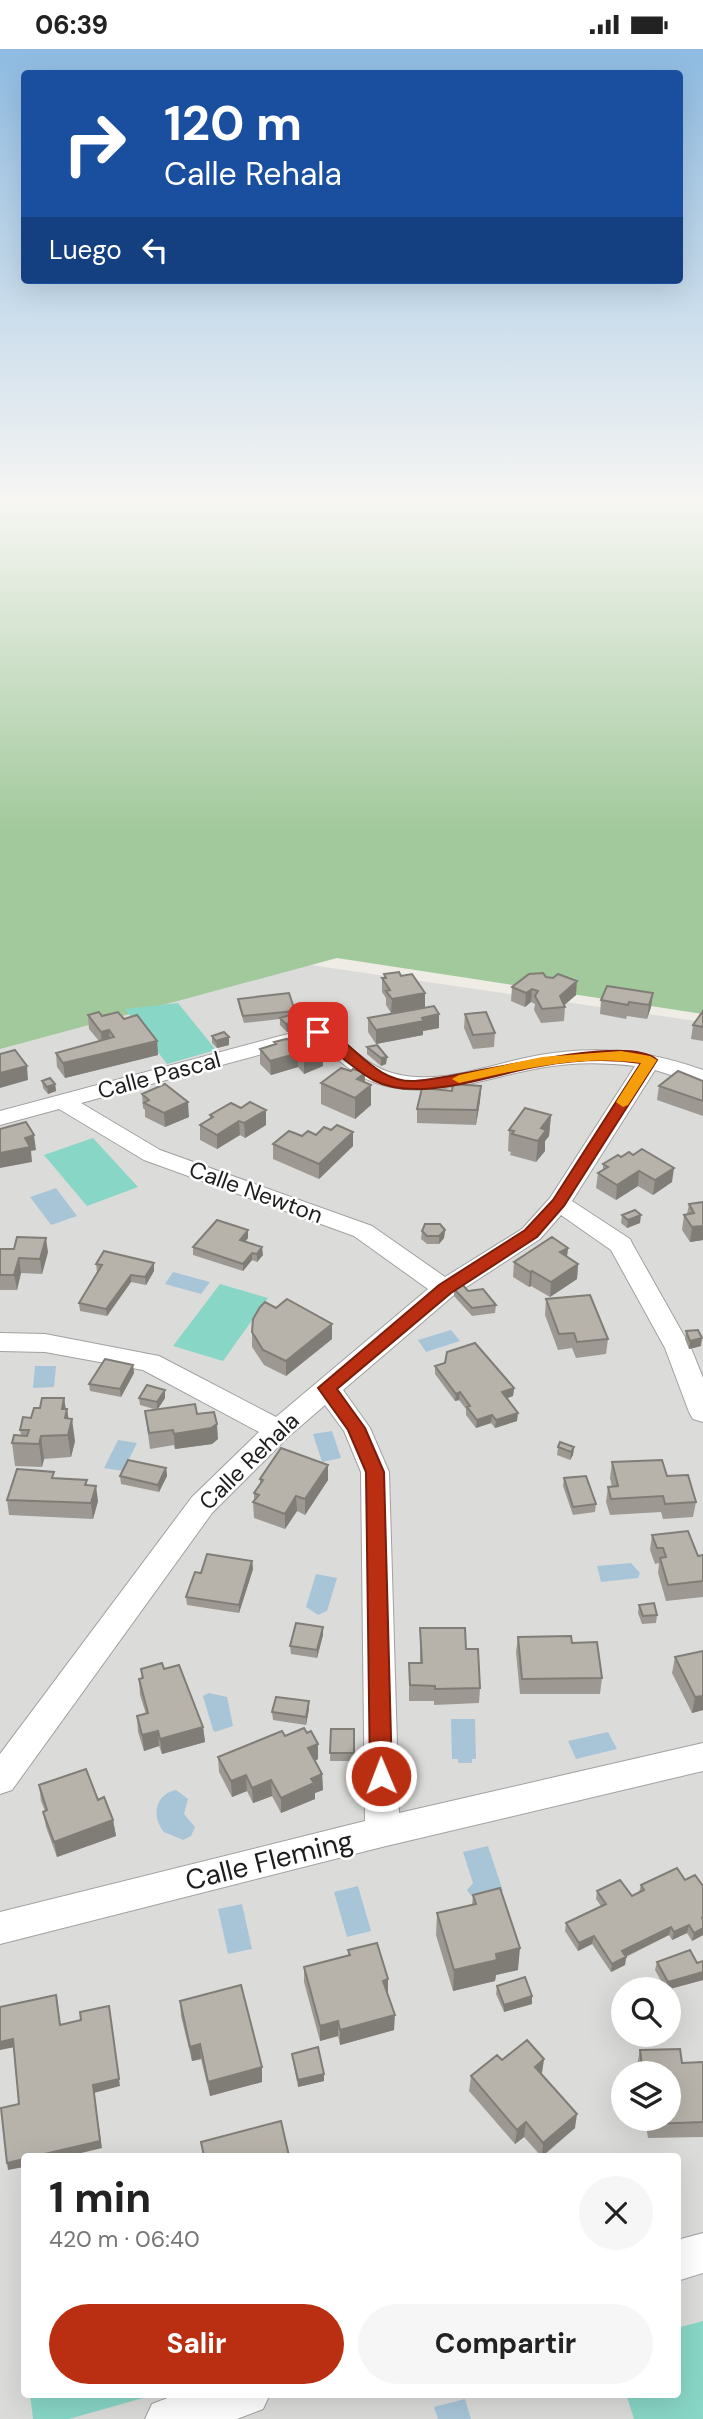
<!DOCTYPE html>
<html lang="es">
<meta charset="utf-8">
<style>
body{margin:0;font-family:"DM Sans",sans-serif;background:#f6f6f6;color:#222;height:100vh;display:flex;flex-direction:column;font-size:26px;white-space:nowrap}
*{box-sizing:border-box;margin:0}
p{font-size:23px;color:#767676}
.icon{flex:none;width:38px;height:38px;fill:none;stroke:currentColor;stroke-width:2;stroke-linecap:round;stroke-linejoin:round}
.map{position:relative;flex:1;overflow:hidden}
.details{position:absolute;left:21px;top:2104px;width:660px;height:245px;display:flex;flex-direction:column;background:#fff;border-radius:7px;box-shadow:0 7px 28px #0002}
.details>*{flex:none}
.guide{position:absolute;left:21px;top:21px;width:662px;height:214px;border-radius:7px;box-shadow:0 7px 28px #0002;background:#1a4fa0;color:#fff;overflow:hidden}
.controls{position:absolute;left:611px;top:1928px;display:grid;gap:14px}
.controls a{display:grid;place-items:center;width:70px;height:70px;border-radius:50%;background:#fff;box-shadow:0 7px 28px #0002;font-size:35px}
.pin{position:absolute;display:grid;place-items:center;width:60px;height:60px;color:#fff;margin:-30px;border-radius:14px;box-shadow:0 4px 10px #0006}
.me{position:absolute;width:77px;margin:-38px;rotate:359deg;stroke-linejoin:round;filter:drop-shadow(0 0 5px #0008)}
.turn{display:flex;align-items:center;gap:24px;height:147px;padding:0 28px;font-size:32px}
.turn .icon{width:91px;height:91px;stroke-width:2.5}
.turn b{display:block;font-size:49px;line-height:60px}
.then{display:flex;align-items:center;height:66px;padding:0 28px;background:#0003;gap:14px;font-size:26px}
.round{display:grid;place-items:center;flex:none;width:74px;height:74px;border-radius:37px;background:#f6f6f6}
.head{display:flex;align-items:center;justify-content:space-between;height:119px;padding:0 28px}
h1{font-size:42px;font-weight:700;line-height:52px}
.action{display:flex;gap:14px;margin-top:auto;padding:14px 28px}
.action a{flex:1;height:80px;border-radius:42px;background:#ba2e11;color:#fff;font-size:28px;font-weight:700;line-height:80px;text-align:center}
.action a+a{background:#f6f6f6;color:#222}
.status{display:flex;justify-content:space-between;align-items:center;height:49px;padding:0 35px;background:#fff;direction:ltr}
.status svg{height:19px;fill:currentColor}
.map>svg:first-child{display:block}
.residential{fill:#dbdbda;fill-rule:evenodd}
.forest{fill:#a2c99c}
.pitch{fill:#88d6c6}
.water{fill:#a8c5d8}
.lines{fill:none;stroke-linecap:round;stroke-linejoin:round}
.street-casing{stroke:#a1a1a1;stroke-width:2}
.street{fill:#fff;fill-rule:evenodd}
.wall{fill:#9d9992}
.shaded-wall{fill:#807d77}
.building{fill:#b7b2aa;stroke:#807d77;stroke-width:2}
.route{fill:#ba2e11;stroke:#791e0b;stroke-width:2}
.slow{fill:#f59e0b}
.labels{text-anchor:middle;stroke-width:5;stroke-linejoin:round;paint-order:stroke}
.street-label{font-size:23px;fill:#1d1d1d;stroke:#fff}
.near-street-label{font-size:28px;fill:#1d1d1d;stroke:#fff}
</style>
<div class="status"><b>06:39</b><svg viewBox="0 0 49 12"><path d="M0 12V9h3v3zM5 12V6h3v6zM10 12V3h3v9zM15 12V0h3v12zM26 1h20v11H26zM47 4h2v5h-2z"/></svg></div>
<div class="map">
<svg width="703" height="2370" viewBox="0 0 703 2370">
<rect width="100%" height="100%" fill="#eeece4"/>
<path class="residential" d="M255 908 703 973V2370H0V988ZM623 1941H668V1986H623ZM623 2025H668V2070H623ZM24 2107H677V2345H24Z"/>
<path class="forest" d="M0 450H703V965L337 909 0 1000Z"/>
<path class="pitch" d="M178 954 216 1001 167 1015 125 960Z
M93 1089 138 1138 87 1157 44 1106Z
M220 1235 268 1249 223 1312 173 1297Z
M703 2272V2370H634L626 2345H677V2279Z
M30 2345H157L69 2370H33Z"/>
<path class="water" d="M56 1139 77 1167 51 1176 30 1148Z
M173 1223 210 1233 201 1245 165 1235Z
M451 1281 460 1292 426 1303 418 1291Z
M35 1317H56L54 1338 33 1339Z
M332 1382 341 1409 322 1413 313 1385Z
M118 1391 137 1394 123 1422 104 1419Z
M631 1514 640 1524 638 1529 601 1533 597 1517Z
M316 1525 337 1529 327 1562 318 1566 306 1558Z
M209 1644 227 1648 233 1677 215 1683 213 1681 203 1647Z
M451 1670H475L476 1710H472V1714H458V1710H452Z
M608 1683 617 1700 576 1710 568 1692Z
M176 1741 188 1750 184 1765 195 1778 191 1787 183 1791 164 1783C151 1768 155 1745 176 1741Z
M488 1797 503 1842 472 1848 467 1841 473 1834 463 1803Z
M358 1837 371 1882 347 1888 334 1843Z
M242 1855 252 1900 228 1905 218 1860Z
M465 2350 471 2370H438L434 2358Z"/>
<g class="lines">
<g class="street-casing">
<path id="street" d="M318 977 326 978C346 994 367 1017 392 1024 440 1038 492 1014 540 1006 596 996 651 1002 703 1021V1036L655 1021 572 1152 630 1190 633 1196 691 1299 703 1329V1373L693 1370 689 1363 665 1299 611 1201 561 1166 540 1190 454 1246 343 1341 370 1379 389 1423 399 1764 703 1694V1722L382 1798 0 1895V1863L365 1772 361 1423 344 1382 325 1356 288 1388 212 1464 12 1741 0 1745V1705L192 1448 259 1383 143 1321 45 1303 0 1302V1284L45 1285 159 1307 276 1368 428 1240 354 1187 144 1111 59 1060 0 1076V1062ZM314 991C333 1005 352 1026 376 1034 431 1052 485 1029 539 1019 571 1013 603 1013 635 1017L550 1149 522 1180 445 1228 372 1177 160 1101 81 1054Z
M703 2184V2224L677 2232V2191Z
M178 2345H270L263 2360 237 2370H145L152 2355Z"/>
</g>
<use href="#street" class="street"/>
</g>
<path class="wall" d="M384 925 401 927 425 958 391 964 386 956V949L382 943V929H384Z
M546 928 576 946 564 956 565 958 564 972 541 974 534 961 535 955 531 953 525 958 511 952 512 938Z
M653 944 651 958 647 970 627 967 626 970 600 965 601 951Z
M238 950 295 962V969H293L296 973V980L287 983 280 976V970L244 974 239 958Z
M703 962V992L691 990 693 976Z
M439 965V979L423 982V986L376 995 368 983V969Z
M465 965 495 984 494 998 473 1000 464 979Z
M88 966 124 970 157 992 158 1006 65 1029 57 1018 56 1004 99 992 89 980Z
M212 987 229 988V996L217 999 212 994Z
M286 990 323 1017 304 1025 298 1018 271 1026 260 1015V1000L275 996 274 993Z
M367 998 387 1008 386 1015 381 1017 367 1005Z
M351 1022 365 1024V1033L371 1036V1056L355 1070 321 1055V1034Z
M42 1032 55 1035 56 1042 48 1045 43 1039Z
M703 1032V1067L657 1051 659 1037Z
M481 1037 480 1052 476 1076 417 1074V1060L452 1042Z
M142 1045 189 1068 165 1078 145 1068V1061L143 1059Z
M241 1059 266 1061V1076L245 1089 240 1086 217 1100 200 1091V1076L210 1070V1066Z
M551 1066 549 1087 545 1092V1102L536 1113 510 1106 511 1103 508 1102 509 1081Z
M331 1081 353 1097 319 1130 273 1110V1095Z
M618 1106 672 1133 653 1146 638 1137 616 1151 596 1139 598 1124 603 1121V1115Z
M703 1153V1191L690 1193 682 1181 684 1166 687 1165 689 1155Z
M622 1166 640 1174 627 1179 621 1174Z
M248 1181V1189L245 1193 263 1206 257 1213 252 1211 243 1222 193 1206V1198Z
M445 1181 444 1189 439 1195H427L421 1190 422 1182Z
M568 1199 567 1208 578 1215 577 1230 550 1248 531 1237 529 1238 513 1228 514 1213Z
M0 1200 48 1203 42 1225 21 1224 17 1241H0Z
M154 1214V1222L146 1236 131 1233 107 1267 80 1262 79 1254 98 1223H97L96 1215Z
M454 1240 468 1242 496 1256 495 1264 472 1267 454 1247Z
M546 1250 608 1290 606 1305 576 1309 572 1299 558 1301 545 1266Z
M276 1259 332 1290 286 1327 264 1316 252 1298V1283Z
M686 1282 701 1297 689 1300 685 1290Z
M133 1316 134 1324 121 1348 90 1342 89 1335Z
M435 1317 514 1339 513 1347 507 1349 517 1372 495 1379 491 1374 476 1379 466 1366V1360L459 1351 455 1352 435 1325Z
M64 1349 66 1360H67L68 1370 75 1392 71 1408 44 1410 42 1418 15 1417 12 1394 21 1386 20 1381 40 1359Z
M139 1349H165L158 1360 197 1365 218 1390 212 1395 175 1400 174 1396 150 1400 145 1362 154 1360 140 1356Z
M558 1398H574L573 1406 570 1411 557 1406Z
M612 1413 667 1427 696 1453 693 1468 663 1470 661 1463 610 1466 606 1453 608 1438H612L610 1429Z
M166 1419 167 1427 159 1443 121 1435 120 1427Z
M55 1429 87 1431V1436L98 1452 93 1470 9 1466 7 1451Z
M564 1429 596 1455 595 1463 573 1466 563 1437Z
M260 1430 328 1431 305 1466 297 1462 285 1480 254 1469 253 1453 254 1452V1444L260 1435Z
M652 1486 698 1507 703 1506V1548L666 1552 658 1524 659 1514 655 1515 650 1501Z
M252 1512 253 1520 239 1564 187 1556 186 1548 201 1524Z
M639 1556 657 1566 656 1574 642 1575 638 1564Z
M420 1579 466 1600 480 1639 479 1654 434 1656V1652H409V1614H420Z
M323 1586 317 1609 291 1605 290 1597Z
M518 1588 602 1629 600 1645H520L516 1603Z
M675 1608 703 1661 692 1664 672 1624Z
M141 1620H164L203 1678 205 1693 162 1705 159 1697 144 1702 138 1683 137 1667 146 1665 140 1646 139 1630H142Z
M309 1660 306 1676 273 1671 272 1663Z
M331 1680H354V1712H330Z
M285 1687 318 1695V1710L315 1712 322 1725 323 1741 315 1744V1750L281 1764 272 1747 253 1754 247 1742 232 1748 219 1723 218 1708Z
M39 1736 98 1751 113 1771 116 1787 57 1808 46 1778 43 1763 45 1762 41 1752Z
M641 1836 703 1886 692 1892 687 1884 672 1891 669 1886 626 1908 625 1916 611 1923 592 1895 578 1902 565 1882 566 1874 601 1857 596 1850 597 1842 632 1847 639 1843Z
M473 1846 518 1921 496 1926 495 1932 453 1942 436 1886 437 1864 472 1856Z
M348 1901 388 1945 394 1981 340 1996 338 1987 320 1992 304 1933V1918L348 1907Z
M703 1912V1931L666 1941 655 1921 657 1913 697 1914Z
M497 1937 532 1947V1955L504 1963 496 1945Z
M180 1952 262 2033 210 2047 201 2010 192 2012 181 1967Z
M640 2001 682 2014 703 2013V2088L648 2089 645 2070H668V2025H638L637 2016Z
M292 2005 324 2032 298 2038 293 2012Z
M544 2010 541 2025 575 2079 543 2107H541L524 2088 515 2095 469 2042 471 2027Z"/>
<path class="shaded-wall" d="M577 932 576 946 561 959 560 947Z
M532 940 531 953 525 958 526 944Z
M425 944V958L391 964 392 950Z
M653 944 651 958 647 970 649 956Z
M439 965V979L423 982V986L376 995V981L422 969Z
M296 973V980L287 983 286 975Z
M109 981 110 995 102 997 101 983Z
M229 988V996L217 999 216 992Z
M157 992 158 1006 65 1029 63 1014Z
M323 1002V1017L304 1025V1010Z
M298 1004V1018L271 1026 270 1012Z
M387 1008 386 1015 381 1017V1009Z
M27 1017 28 1031 0 1039V1024Z
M365 1024 364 1042 371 1036V1056L355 1070V1049L357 1030Z
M55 1035 56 1042 48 1045 47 1038Z
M481 1037 480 1052 476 1076 477 1061Z
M188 1053 189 1068 165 1078 164 1064Z
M266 1061V1076L245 1089 244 1074Z
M551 1066 549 1087 545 1092V1102L536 1113 538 1092 541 1079Z
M239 1072 240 1086 217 1100V1086Z
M353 1083V1097L319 1130V1115Z
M34 1086 36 1101 31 1102 32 1113 0 1119V1104L25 1089Z
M674 1119 672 1133 653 1146 655 1131Z
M639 1122 638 1137 616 1151 617 1136Z
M641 1166 640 1174 627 1179 628 1171Z
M703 1177V1191L690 1193 692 1178Z
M248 1181V1189L240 1199V1191Z
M445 1181 444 1189 439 1195V1187Z
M46 1189 48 1203 42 1225 40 1210Z
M262 1198 263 1206 257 1213V1205Z
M568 1199 566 1214 560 1203Z
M252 1204V1211L243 1222V1215Z
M19 1209 21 1224 17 1241 14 1226Z
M154 1214V1222L146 1236 145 1228Z
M578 1215 577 1230 550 1248 551 1233Z
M532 1222 531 1237 529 1238 530 1223Z
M131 1226V1233L107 1267 106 1260Z
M332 1275V1290L286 1327V1312Z
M702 1289 701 1297 689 1300 690 1292Z
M133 1316 134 1324 121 1348 120 1340Z
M514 1339 513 1347 502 1351V1343Z
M165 1341V1349L157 1361V1353Z
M460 1343 459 1351 455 1352 456 1345Z
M64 1349 66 1364 67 1360 70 1379 72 1370 75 1392 71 1408 66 1376 62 1360Z
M518 1364 517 1372 495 1379 496 1371Z
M492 1366 491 1374 476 1379 477 1371Z
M217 1375 218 1390 212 1395 175 1400 174 1385Z
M41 1387 44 1410 42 1418 39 1395Z
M574 1398 573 1406 570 1411 571 1403Z
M328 1416V1431L305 1466V1450Z
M166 1419 167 1427 159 1443 158 1436Z
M96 1437 98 1452 93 1470 91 1454Z
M296 1447 297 1462 285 1480V1465Z
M252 1512 253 1520 239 1564V1556Z
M323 1578V1586L317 1609V1601Z
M703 1647V1661L692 1664 695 1648Z
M309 1652V1660L306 1676V1668Z
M203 1678 205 1693 162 1705 160 1690Z
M158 1682 159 1697 144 1702 142 1686Z
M318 1695V1710L308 1715V1699Z
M322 1725 323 1741 315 1744V1750L281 1764V1749L311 1730Z
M246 1726 247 1742 232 1748 231 1732Z
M271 1731 272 1747 253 1754 252 1739Z
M113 1771 116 1787 57 1808 54 1793Z
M689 1876 687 1884 672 1891 674 1883Z
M671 1878 669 1886 620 1910 622 1902Z
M703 1879V1886L692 1892 694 1884Z
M594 1887 592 1895 578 1902 579 1894Z
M520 1899 518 1921 496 1926 495 1932 453 1942 454 1921 496 1905Z
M626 1908 625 1916 611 1923 612 1915Z
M703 1923V1931L666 1941 668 1933Z
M388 1930V1945L383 1932Z
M532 1947V1955L504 1963V1956Z
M109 1957 120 2037 94 2044 102 2099 69 2107H36Z
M395 1966 394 1981 340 1996V1981Z
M338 1972V1987L320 1992V1977Z
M13 1990 15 1998 0 2001V1993Z
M200 1995 201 2010 192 2012 190 1998Z
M544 2010 542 2024 533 2033 535 2018Z
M262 2018V2033L210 2047 208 2033Z
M324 2025V2032L298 2038V2031Z
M577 2065 575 2079 542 2107 543 2094Z
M526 2073 524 2088 515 2095 517 2081Z
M24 2110V2118L8 2121 7 2114Z"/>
<path class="building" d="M399 923 401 927 412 925 425 944 392 950 386 942 390 941 382 929H386L384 925Z
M543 924 546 928 553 929 558 925 577 932 560 947 565 958 542 960 535 947 538 942 532 940 526 944 512 938 529 925Z
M607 937 653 944 649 956 629 953 628 956 601 951Z
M289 944 295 962 243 967 238 950Z
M434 957 439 965 422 969 424 972 376 981 368 969Z
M703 962V978L693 976Z
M99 963 102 967 118 963 124 970 137 966 157 992 63 1014 56 1004 114 988 109 981 101 983 88 966Z
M486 963 495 984 473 986 465 965Z
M290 966 296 973 286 975 280 969Z
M224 983 229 988 216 992 212 987Z
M309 988 323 1002 304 1010 298 1004 270 1012 260 1000 276 995 274 993 286 990 298 991Z
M377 996 387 1008 381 1009 367 998Z
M15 1001 27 1017 0 1024V1005Z
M341 1019 351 1022 353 1020 365 1024 357 1030 371 1036 355 1049 321 1034Z
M678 1022 703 1032V1052L659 1037Z
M50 1029 55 1035 47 1038 42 1032Z
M165 1035 188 1053 164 1064 144 1054 149 1051 142 1045Z
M453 1035 481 1037 477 1061 417 1060 422 1039 452 1042Z
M250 1053 266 1061 244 1074 239 1072 217 1086 200 1076 213 1068 210 1066 231 1054 241 1059Z
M525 1059 551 1066 541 1079 546 1081 538 1092 512 1085 514 1082 509 1081Z
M26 1073 34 1086 25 1089 30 1098 0 1104V1080Z
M337 1076 353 1083 319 1115 273 1095 289 1082 302 1087 308 1082 316 1086 324 1078 331 1081Z
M642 1100 674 1119 655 1131 639 1122 617 1136 598 1124 608 1118 603 1115 618 1106 621 1108 629 1103 633 1106Z
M703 1153V1177L692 1178 684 1166 694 1164 689 1155Z
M635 1161 641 1166 628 1171 622 1166Z
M217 1171 248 1181 240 1191 262 1198 257 1205 252 1204 243 1215 193 1198Z
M425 1175H440L445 1181 439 1187H427L422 1182Z
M17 1188 46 1189 40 1210 19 1209 14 1226H0V1200H14Z
M552 1188 568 1199 560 1203 578 1215 551 1233 532 1222 530 1223 514 1213Z
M104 1202 154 1214 145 1228 131 1226 106 1260 79 1254 102 1216 96 1215Z
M462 1235 468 1242 483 1240 496 1256 472 1259 454 1240Z
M590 1246 608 1290 577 1293 574 1284 559 1285 546 1250Z
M287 1250 332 1275 286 1312 263 1301 252 1283 253 1270 260 1258 265 1253 276 1259Z
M698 1281 702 1289 690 1292 686 1282Z
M475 1294 514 1339 502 1343 518 1364 496 1371 492 1366 477 1371 467 1358 470 1357 460 1343 456 1345 435 1317 445 1314 447 1303Z
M105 1310 133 1316 120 1340 89 1335Z
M147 1336 165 1341 157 1353 139 1349Z
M42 1349H64L62 1360H67L65 1369 72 1370 68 1386 41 1387 39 1395 12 1394 14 1386 27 1387 29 1381H20L23 1368 31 1369 34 1359H40Z
M195 1355 197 1365 214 1363 217 1375 211 1379 174 1385 173 1381 149 1384 145 1362Z
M560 1393 574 1398 571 1403 558 1398Z
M281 1399 328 1416 305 1450 296 1447 285 1465 253 1453 259 1446 254 1444 263 1431 260 1430Z
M128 1411 166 1419 158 1436 120 1427Z
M662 1411 667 1427 688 1426 696 1453 665 1455 663 1447 611 1450 608 1438 618 1437 612 1413Z
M17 1420 54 1423 52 1429 87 1431 85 1436 96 1437 91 1454 7 1451Z
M586 1427 596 1455 573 1458 564 1429Z
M688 1482 698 1507 703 1506V1532L668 1536 660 1509 666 1508 663 1499H657L652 1486Z
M207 1505 252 1512 239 1556 186 1548 195 1523 201 1524Z
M654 1554 657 1566 643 1567 639 1556Z
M296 1574 323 1578 317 1601 290 1597Z
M420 1579H465L466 1600H478L480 1639 435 1640V1637L410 1636 409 1614H422Z
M571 1587 572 1594 597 1593 602 1629 522 1630 518 1588Z
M703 1602V1647L695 1648 675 1608Z
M162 1614 164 1620 179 1616 203 1678 160 1690 158 1682 142 1686 137 1667 148 1664 139 1630 143 1629 141 1620Z
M276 1648 309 1652 306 1668 272 1663Z
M304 1679 307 1684 311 1682 318 1695 308 1699 322 1725 311 1730 314 1734 281 1749 271 1731 252 1739 246 1726 231 1732 218 1708 282 1682 285 1687Z
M331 1680H354V1704H330Z
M86 1720 98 1751 104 1748 113 1771 54 1793 43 1763 47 1761 39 1736Z
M677 1819 685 1831 695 1826 703 1837V1868L702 1869 703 1871V1879L694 1884 689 1876 674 1883 671 1878 622 1902 626 1908 612 1915 594 1887 579 1894 566 1874 606 1855 597 1842 620 1831 632 1847 644 1841 641 1836Z
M500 1839 520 1899 496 1905 497 1911 454 1921 437 1864 476 1855 473 1846Z
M377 1894 388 1930 383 1932 395 1966 340 1981 338 1972 320 1977 304 1918 350 1906 348 1901Z
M690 1901 697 1914 703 1912V1923L668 1933 657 1913Z
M525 1928 532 1947 504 1956 497 1937Z
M241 1936 262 2018 208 2033 200 1995 190 1998 180 1952Z
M56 1946 60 1976 81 1971 80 1963 109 1957 119 2030 93 2036 100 2092 36 2107H24V2110L7 2114 1 2059 19 2055 13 1990 0 1993V1958Z
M527 1991 544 2010 535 2018 577 2065 543 2094 526 2073 517 2081 471 2027 497 2006 502 2011Z
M318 1998 324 2025 298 2031 292 2005Z
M680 2000 682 2014 703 2013V2073L651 2075 650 2070H668V2025H643L640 2001Z
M281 2072 289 2107H204L201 2093Z"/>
<linearGradient id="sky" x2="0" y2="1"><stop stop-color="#8ebbe2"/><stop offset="0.58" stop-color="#f7f6f3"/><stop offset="1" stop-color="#f7f6f3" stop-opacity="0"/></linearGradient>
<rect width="703" height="782" fill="url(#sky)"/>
<path class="route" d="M318 978C352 988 372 1034 415 1032 461 1030 626 982 657 1011L564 1157 537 1188 451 1244 337 1340 365 1379 384 1423 392 1727 389 1734 381 1736 373 1734 370 1727 366 1423 348 1381 318 1339 439 1236 525 1181 553 1151 641 1014C609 1009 572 1011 540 1017 492 1025 419 1055 373 1031 352 1019 333 1000 313 986V980Z"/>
<path class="slow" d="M621 1002 650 1007 657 1011 628 1056 623 1058 616 1053 641 1014C580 1005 518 1021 459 1034L452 1030 459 1026 542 1008Z"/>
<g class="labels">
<g class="street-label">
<text transform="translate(159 1026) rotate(-15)" y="8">Calle Pascal</text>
<text transform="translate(256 1143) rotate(20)" y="8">Calle Newton</text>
<text transform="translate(249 1412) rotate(-44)" y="8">Calle Rehala</text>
</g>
<g class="near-street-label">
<text transform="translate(269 1811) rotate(-14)" y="10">Calle Fleming</text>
</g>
</g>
</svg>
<div class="controls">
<a><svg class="icon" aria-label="search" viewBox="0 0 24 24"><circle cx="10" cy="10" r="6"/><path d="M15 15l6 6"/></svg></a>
<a><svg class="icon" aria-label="layers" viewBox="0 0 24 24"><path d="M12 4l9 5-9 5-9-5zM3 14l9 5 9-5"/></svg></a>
</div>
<div class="pin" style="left:318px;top:983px;background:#d93025"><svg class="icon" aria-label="arrive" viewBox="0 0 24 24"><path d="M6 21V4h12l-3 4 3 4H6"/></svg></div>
<svg class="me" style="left:381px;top:1727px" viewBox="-20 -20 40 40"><circle r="17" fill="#ba2e11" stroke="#fff" stroke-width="3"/><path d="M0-11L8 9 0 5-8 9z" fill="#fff"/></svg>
<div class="guide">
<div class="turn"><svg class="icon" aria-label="right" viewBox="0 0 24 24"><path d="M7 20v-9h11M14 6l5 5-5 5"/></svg><div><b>120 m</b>Calle Rehala</div></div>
<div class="then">Luego<svg class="icon" aria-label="left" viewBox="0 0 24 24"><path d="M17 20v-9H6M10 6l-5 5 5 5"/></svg></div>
</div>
<section class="details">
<div class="head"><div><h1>1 min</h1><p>420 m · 06:40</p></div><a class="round"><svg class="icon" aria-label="close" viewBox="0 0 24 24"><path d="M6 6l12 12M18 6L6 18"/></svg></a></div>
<div class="action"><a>Salir</a><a>Compartir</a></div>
</section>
</div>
